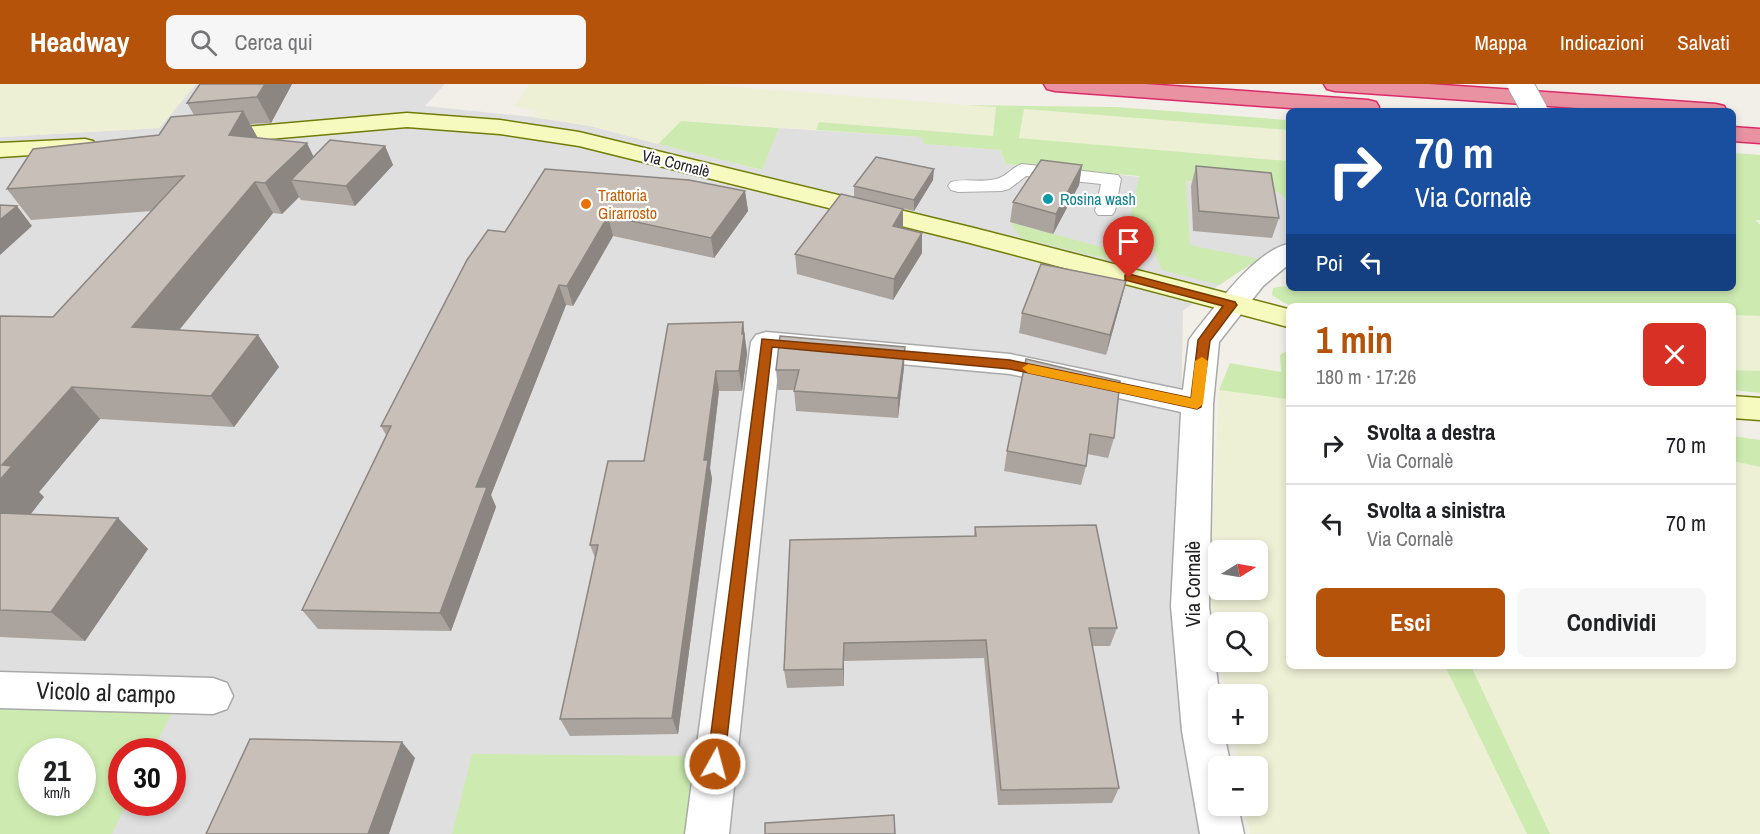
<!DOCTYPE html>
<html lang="it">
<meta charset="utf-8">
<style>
body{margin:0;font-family:"Archivo Narrow",sans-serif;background:#f6f6f6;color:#202124;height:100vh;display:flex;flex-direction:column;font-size:22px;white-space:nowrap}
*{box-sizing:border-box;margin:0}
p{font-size:20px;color:#757577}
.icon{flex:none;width:33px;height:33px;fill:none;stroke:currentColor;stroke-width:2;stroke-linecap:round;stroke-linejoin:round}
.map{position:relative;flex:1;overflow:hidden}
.sheet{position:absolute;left:1286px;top:219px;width:450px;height:366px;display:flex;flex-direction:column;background:#fff;border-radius:9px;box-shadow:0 3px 9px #0003}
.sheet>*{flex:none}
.banner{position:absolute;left:1286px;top:24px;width:450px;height:183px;border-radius:9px;box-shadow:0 3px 9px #0003;background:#1a4fa0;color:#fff;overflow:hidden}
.needle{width:39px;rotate:79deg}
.buttons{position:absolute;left:1208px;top:456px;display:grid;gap:12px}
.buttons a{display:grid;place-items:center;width:60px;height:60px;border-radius:9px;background:#fff;box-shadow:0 3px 9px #0003;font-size:30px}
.speed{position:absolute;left:18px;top:654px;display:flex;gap:12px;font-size:30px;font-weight:700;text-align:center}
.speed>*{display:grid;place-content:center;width:78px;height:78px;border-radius:50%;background:#fff;box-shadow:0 3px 9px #0003;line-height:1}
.speed small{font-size:15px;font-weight:400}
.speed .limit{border:9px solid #d22;background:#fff;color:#111}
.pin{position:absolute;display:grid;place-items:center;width:51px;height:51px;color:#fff;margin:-62px -26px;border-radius:50% 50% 50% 0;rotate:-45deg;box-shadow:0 0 6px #0007}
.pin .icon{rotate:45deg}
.me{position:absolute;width:66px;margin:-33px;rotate:7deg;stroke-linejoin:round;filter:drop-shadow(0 0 4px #0008)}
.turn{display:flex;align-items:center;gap:21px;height:126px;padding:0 30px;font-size:27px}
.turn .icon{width:78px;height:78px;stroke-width:2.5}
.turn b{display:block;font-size:42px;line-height:51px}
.then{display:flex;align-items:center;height:57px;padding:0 30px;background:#0003;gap:12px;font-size:22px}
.round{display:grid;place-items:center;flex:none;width:63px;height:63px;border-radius:9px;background:#f6f6f6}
.head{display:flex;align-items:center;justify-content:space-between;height:102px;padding:0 30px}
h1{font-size:36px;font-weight:700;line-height:45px;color:#b45309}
.button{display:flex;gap:12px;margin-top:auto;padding:12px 30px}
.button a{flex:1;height:69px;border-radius:9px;background:#b45309;color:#fff;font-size:24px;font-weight:700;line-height:69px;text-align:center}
.button a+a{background:#f6f6f6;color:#202124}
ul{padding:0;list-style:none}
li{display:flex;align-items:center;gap:18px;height:78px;padding:0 30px;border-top:2px solid #e0e0e0}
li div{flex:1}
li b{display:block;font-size:22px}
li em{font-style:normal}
header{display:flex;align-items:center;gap:36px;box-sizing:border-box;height:84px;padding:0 30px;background:#b45309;color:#fff}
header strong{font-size:28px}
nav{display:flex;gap:33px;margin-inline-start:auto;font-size:21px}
.search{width:420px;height:54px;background:#f6f6f6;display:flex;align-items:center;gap:15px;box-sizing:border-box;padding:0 21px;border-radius:9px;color:#757577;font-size:22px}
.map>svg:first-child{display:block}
.residential{fill:#e0dfdf;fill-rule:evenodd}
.farmland{fill:#eef0d5;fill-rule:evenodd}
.grass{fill:#cdebb0;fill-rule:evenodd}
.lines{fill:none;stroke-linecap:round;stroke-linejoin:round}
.lane-casing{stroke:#a9a9a9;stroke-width:2}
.street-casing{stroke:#a9a9a9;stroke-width:3}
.secondary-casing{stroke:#707d05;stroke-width:3}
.highway-casing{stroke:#dc2a67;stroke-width:3}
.lane{fill:#fff;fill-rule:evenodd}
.street{fill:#fff;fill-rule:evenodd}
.secondary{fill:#f7fabf;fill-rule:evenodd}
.highway{fill:#e892a2;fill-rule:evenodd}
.street-bridge-casing{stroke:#a9a9a9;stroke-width:27;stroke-linecap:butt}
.street-bridge{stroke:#fff;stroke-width:25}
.wall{fill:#aba49e}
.shaded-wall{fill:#8b8681}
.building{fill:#c7bfb8;stroke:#8b8681;stroke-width:1.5}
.route{fill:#b45309;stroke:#753606;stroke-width:1.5}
.slow{fill:#f59e0b}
.culture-dot{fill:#0f9aa8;stroke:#fff;stroke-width:2}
.food-dot{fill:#e8710a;stroke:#fff;stroke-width:2}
.labels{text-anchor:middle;stroke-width:4.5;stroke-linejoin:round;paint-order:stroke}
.far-street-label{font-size:16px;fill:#222;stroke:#fff}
.far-food-label{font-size:16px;fill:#c56008;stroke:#fff;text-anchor:start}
.far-culture-label{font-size:16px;fill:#0d838f;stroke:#fff;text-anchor:start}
.street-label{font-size:20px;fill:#222;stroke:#fff}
.near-street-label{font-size:24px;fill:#222;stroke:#fff}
</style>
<header>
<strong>Headway</strong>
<div class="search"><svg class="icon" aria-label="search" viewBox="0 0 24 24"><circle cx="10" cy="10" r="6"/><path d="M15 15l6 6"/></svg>Cerca qui</div>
<nav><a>Mappa</a><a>Indicazioni</a><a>Salvati</a></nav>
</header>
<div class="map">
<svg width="1760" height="750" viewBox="0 0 1760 750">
<rect width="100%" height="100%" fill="#f2efe9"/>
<path class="residential" d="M196 0H445L425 22 533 33 590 42 761 86 779 44 921 53 925 60 1001 66 1005 80 1288 107V168L1279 162 1219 201 1183 227 1178 487 1211 750H0V53L159 44ZM32 668H82V718H32ZM122 668H172V718H122Z"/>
<path class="farmland" d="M0 0H196L159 44 0 53Z
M530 0H696L996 23 993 52 819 38 816 46 682 37 658 60 590 42 533 33 537 27 513 22Z
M1024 25 1288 46V77L1019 55Z
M1732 231 1760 232V287L1733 286Z
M1219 306 1288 315V582H1445L1527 750H1250L1245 722H1257V682H1239L1233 650H1257V610H1226L1221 578H1257V538H1218V560L1209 505ZM1218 466H1257V506H1218Z
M1733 377 1760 383V750H1550L1471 582H1732Z"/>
<path class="grass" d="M966 21 1117 23 1288 36V46L1024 25 1019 54 1288 77V119L1281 110 1270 105 1186 97 1190 161 1259 175 1219 201 1162 186 1154 167 1126 161 1108 175 1021 154 1010 138 1109 165 1125 161 1139 92 1005 80 1001 66 924 60 921 53 816 46 819 38 993 52 996 23Z
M681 37 779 44 762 86 658 60Z
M1733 69 1760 71V136H1756L1760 141V232L1733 231 1732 222H1293L1284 219 1272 211 1273 204 1285 202 1373 206 1732 204Z
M1288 266V315L1219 306 1230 279 1281 288 1280 271Z
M1732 286 1760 287V309L1733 306Z
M1732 352 1760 356V383L1733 377Z
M1445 582H1471L1550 750H1527Z
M0 619 173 627 152 667 122 668V718L127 719 112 750H0ZM32 668H82V718H32Z
M472 670 696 672 685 750H452Z"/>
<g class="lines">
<g class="lane-casing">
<path id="lane" d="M1022 80 1118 91 1121 95 1115 127 1112 131H1098L1095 127 1101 100 1026 92 1009 105 1002 107 958 108 951 106 948 102 951 98C966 94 982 99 996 95 1006 93 1012 83 1022 80Z"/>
</g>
<g class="street-casing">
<path id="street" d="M1288 160V181L1263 202 1219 258 1213 320 1209 522 1219 610 1218 650H1224L1231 682H1218V722H1238L1244 750H1200L1182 647 1171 522 1181 328 1010 290 780 269 729 750H685L751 258 756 251 766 248 1010 270 1183 306 1189 256 1194 249C1216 222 1254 168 1288 160Z
M0 588 213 594 227 599 233 612 227 625 213 630 0 624Z"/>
</g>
<g class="secondary-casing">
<path id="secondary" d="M407 29 500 36 579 48 974 144 1288 225V243L966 158 579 62 500 50 407 43 211 60 203 58 199 53 203 48 211 46Z
M85 55 93 57 97 62 93 67 0 73V59Z
M1732 312 1760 314V336L1732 334Z"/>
</g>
<g class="highway-casing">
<path id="highway" d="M1044 0H1145L1368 16 1376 18 1379 23 1377 27H1331L1055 7 1047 5Z
M1324 0H1429L1716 20 1724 22 1727 27H1621L1335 7 1327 5Z
M1732 43 1760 45V59L1732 57Z"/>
</g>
<use href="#lane" class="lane"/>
<use href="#street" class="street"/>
<use href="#secondary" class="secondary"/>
<use href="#highway" class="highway"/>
<g class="street-bridge-casing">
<path id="street-bridge" d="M1520 0 1535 27"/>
</g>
<use href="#street-bridge" class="street-bridge"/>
</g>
<path class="wall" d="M200 0H292L271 39 250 40 257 53 314 73 385 62 393 81 355 122 301 116 299 113 282 130 273 129 179 246 258 251 279 283 234 343 100 335 39 408 44 413 30 431 118 434 148 465 85 557 0 553V232L53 233 152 127 31 136 7 105 159 51 194 31 187 19Z
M1082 81 1079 101 1053 150 1010 138 1013 118Z
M1196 82 1279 134 1272 154 1193 147 1191 102Z
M933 96 914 127 854 113V102Z
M745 107 748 127 714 174 613 152 573 222 566 221 491 411 496 423 451 547 318 545 302 526 386 351 381 342 505 148Z
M903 145 922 169 893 216 797 190 795 170Z
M1121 217 1106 271 1019 249 1022 229Z
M743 238 747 270 742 307H719L710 384 712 395 678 650 570 652 560 635 595 474 590 461 644 377Z
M1026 275 1114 354 1108 374 1087 370 1086 382 1081 401 1004 387 1007 367Z
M904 283 898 334 796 327 794 306H778L776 286Z
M975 443 1117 544 1110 562H1092L1119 704 1112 719 998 721 984 574 844 577V602L787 604 784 586 974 452Z"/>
<path class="shaded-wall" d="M265 0H292L271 39 257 13Z
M243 27 260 58 229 51Z
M307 59 322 90 291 96 299 113 282 130 265 99Z
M385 62 393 81 355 122 346 102Z
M1082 81 1079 101 1053 150 1056 130Z
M934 85 933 96 914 127V116Z
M255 98 273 129 156 275 132 243Z
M745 107 748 127 714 174 711 154Z
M17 122 32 142 0 171V136Z
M903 125V145L893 142Z
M608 132 613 152 573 222 567 202Z
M922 149V169L893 216 894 195Z
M1126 197 1121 217 1106 271 1110 251Z
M559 201 566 221 491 411 496 423 451 547 440 529 476 403Z
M743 238 747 270 742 307 739 287Z
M258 251 279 283 234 343 211 312Z
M905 263 904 283 898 334V314Z
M716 287 719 307 710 384 712 395 678 650 672 634Z
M72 303 100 335 39 408 44 413 8 459 0 452V396L2 381Z
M118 434 148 465 85 557 51 528Z
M844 559V602L843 585Z
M402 658 415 674 389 750H368Z"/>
<path class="building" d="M200 0H265L257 13 187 19Z
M243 27 229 51 307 59 265 99 255 98 132 243 258 251 211 312 72 303 2 381 12 382 0 396V232L53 233 184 92 7 105 33 65 159 51 171 33Z
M330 56 385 62 346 102 291 96Z
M876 73 934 85 914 116 854 102Z
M1041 76 1082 81 1056 130 1013 118Z
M1196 82 1271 89 1279 134 1199 127Z
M545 85 689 96 745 107 711 154 608 132 567 202 559 201 476 403H487L440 529 302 526 391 342H381L467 176 488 146 505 148Z
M841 110 903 125 893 142 922 149 894 195 795 170Z
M0 121 17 122 0 136Z
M1041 180 1126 197 1110 251 1022 229Z
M743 238 742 250H744L739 287H716L704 376H708L672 634 560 635 598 461H590L608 377H644L668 240Z
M780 252 905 263 898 314 794 307 799 286H776Z
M1026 275 1120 297 1114 354 1090 350 1086 382 1007 367Z
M0 429 118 434 51 528 0 526Z
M1096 441 1117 544H1089L1119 704 1001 706 986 556 844 559 843 585 784 586 790 456 976 452 975 443Z
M250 655 402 658 368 750H206Z
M894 731 895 750H765V739Z"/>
<path class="route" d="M1129 190 1235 218 1237 221 1210 257 1201 323 1197 325 1010 285 772 263 724 680 721 686 715 688 709 686 707 680 762 255 1010 276 1191 314 1198 256 1223 222 1125 196V191Z"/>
<path class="slow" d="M1202 273 1208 277 1203 320 1197 325 1028 289 1022 284 1028 280 1191 314 1195 277Z"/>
<circle class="culture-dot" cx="1048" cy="115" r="6"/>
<circle class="food-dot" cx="586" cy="120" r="6"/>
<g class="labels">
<g class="far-street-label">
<text transform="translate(676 79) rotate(14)" y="6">Via Cornalè</text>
</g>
<g class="far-food-label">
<text x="598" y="117">Trattoria<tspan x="598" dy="18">Girarrosto</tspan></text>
</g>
<g class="far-culture-label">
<text x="1060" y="121">Rosina wash</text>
</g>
<g class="street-label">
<text transform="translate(1193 500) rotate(-90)" y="7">Via Cornalè</text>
</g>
<g class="near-street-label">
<text transform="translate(106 609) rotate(2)" y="8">Vicolo al campo</text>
</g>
</g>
</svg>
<div class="buttons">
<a><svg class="needle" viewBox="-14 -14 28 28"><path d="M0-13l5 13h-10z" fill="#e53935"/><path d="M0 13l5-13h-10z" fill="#757577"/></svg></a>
<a><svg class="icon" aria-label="search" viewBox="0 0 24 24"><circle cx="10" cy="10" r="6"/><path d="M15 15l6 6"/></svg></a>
<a>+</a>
<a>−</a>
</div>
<div class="speed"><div>21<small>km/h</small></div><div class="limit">30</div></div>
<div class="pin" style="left:1129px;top:194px;background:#d93025"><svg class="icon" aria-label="arrive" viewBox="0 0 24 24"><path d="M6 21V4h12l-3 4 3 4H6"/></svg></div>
<svg class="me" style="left:715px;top:680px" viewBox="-20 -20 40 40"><circle r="17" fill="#b45309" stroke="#fff" stroke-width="3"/><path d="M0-11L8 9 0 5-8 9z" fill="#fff"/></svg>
<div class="banner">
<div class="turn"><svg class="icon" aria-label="right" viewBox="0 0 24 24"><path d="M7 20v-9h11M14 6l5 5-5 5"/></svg><div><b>70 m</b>Via Cornalè</div></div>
<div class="then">Poi<svg class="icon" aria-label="left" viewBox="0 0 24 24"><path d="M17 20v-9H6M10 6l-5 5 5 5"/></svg></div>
</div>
<section class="sheet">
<div class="head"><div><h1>1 min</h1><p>180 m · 17:26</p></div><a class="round" style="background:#d93025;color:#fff"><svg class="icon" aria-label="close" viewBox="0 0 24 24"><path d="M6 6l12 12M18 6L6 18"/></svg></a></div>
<ul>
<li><svg class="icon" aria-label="right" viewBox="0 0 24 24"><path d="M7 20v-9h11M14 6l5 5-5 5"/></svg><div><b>Svolta a destra</b><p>Via Cornalè</p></div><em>70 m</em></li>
<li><svg class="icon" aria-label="left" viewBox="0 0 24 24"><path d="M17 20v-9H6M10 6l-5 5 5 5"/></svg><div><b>Svolta a sinistra</b><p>Via Cornalè</p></div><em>70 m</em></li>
</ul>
<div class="button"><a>Esci</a><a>Condividi</a></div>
</section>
</div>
